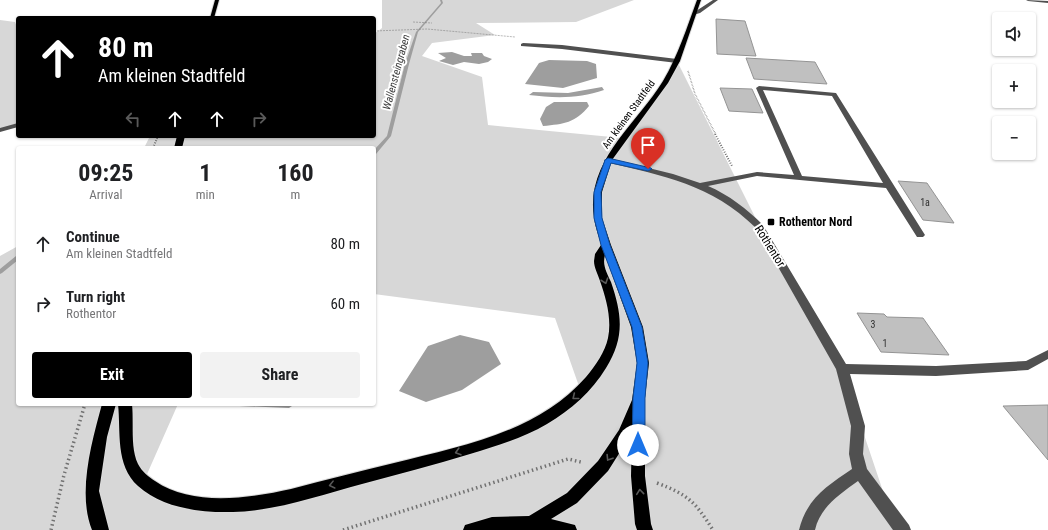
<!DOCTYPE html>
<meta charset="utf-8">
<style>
body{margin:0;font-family:"Roboto Condensed",sans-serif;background:#f2f2f2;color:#202124;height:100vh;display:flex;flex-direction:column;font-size:15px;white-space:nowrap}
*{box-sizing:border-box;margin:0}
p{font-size:13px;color:#757577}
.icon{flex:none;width:22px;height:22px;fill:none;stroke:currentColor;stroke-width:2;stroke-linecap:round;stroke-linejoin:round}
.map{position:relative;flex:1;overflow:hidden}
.sheet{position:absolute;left:16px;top:146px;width:360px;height:260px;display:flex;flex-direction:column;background:#fff;border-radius:4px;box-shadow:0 1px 3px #0004}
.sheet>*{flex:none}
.guide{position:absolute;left:16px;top:16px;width:360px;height:122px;border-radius:4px;box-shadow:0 1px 3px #0004;background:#000;color:#fff;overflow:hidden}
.controls{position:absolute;left:992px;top:12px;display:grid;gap:8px}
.controls a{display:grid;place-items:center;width:44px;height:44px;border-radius:4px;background:#fff;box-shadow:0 1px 3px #0004;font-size:20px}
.pin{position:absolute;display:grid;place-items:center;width:34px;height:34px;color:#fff;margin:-41px -17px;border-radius:50% 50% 50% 0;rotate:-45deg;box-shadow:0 0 4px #0007}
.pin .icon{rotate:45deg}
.me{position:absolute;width:44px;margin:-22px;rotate:0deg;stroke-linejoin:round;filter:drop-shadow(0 0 3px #0008)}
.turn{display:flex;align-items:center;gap:14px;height:84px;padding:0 16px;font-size:18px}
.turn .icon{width:52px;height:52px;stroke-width:2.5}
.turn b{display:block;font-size:28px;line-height:34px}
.lanes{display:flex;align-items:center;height:38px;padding:0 16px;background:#0003;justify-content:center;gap:20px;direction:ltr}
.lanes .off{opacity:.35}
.eta{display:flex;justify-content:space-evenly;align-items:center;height:68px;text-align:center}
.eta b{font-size:24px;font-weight:700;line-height:28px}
.button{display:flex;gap:8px;margin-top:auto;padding:8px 16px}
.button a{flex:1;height:46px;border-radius:4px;background:#000;color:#fff;font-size:16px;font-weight:700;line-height:46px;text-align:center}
.button a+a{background:#f2f2f2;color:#202124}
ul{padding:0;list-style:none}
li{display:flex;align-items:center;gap:12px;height:60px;padding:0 16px}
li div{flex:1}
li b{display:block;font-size:15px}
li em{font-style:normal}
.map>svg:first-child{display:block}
.green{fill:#d7d7d7}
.water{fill:#9e9e9e}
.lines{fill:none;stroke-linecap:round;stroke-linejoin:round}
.stream{fill:#9e9e9e;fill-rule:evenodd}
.building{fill:#c0c0c0;stroke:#949494}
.major-casing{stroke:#dbdbdb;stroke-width:2}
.path-far3{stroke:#727272;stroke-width:1;stroke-dasharray:0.5 1;stroke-linecap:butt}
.path-far2{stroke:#727272;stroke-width:1.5;stroke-dasharray:0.5 1;stroke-linecap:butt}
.path-far1{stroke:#727272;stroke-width:2;stroke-dasharray:1 1.5;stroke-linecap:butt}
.path{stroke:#727272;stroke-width:3.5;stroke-dasharray:1.5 3;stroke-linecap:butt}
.minor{fill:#505050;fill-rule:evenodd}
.major{fill:#000;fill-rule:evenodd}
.oneway{stroke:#595959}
.route{fill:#1a73e8;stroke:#114b97}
.poi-dot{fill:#000;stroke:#fff;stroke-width:1.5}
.labels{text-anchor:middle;stroke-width:4;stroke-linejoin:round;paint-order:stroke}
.far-street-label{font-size:10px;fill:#000;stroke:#fff}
.number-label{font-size:10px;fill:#303030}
.far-water-label{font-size:11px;font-style:italic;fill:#3f3f3f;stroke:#fff}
.poi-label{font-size:12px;font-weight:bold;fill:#000;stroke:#fff;text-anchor:start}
.street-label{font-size:12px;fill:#000;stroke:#fff}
</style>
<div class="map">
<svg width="1048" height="530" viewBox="0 0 1048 530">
<rect width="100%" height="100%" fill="#fff"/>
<path class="green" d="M382 0H634L576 22 476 23 495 35 432 43 422 56 482 77 488 125 622 138 665 83 677 61 760 227 842 369 896 530H0V256L18 246V404H178L144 481 162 494 234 505 498 441 581 392 555 318 374 294V148H144L150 136H374V34L382 28Z
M0 20 15 22 18 30V125L0 129Z"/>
<path class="water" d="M452 52 464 56H472L471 53H482L484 56 492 59 488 62 479 64 464 62 453 65 439 61 446 58 438 53Z
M549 60 587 61 596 64 597 78 563 88 525 84 539 63Z
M602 87 604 90C579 99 554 98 529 95L533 92 568 93Z
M554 102H587L589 106C575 123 564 124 543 126L540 119 546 107Z
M460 335 489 342 501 364 462 390 426 402 399 391 428 346Z
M239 404H295L289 408 239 406Z"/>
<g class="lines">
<path class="stream" d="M440 0H442L443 3 418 32 409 64 391 136 376 154H374V150L387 136 405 64 416 32 441 3Z
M18 255V260L2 273 0 274V269L16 256Z"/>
</g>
<path class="building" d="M716 19 745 21 756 56 717 54Z
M746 58 815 62 827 84 754 79Z
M720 88 752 89 763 113 729 111Z
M898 181 927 183 954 223 923 220Z
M857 313 884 314 887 317 923 318 949 355 881 352Z
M1048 405V460L1003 406Z"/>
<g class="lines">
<g class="major-casing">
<path id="major" d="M215 0H219L214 18H210Z
M697 0H701L680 61 668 83 612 160 602 192V218L611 245 643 327 649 363 645 398V476L651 524 653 530H637L635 524 631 476 632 433 608 471 577 503 551 519 575 525 577 530H463L465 525 492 517 529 516 567 493 598 461 619 430 632 400 637 363 631 327 605 255C602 265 607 273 611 282 622 314 625 338 606 368 592 391 571 410 547 424 523 438 496 446 470 454 434 465 398 474 362 484 320 495 277 511 233 512 201 513 162 508 138 486 115 465 121 432 118 404H132C134 423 130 447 138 464 142 472 149 477 155 481 192 507 251 498 291 489 325 480 360 471 394 463 462 446 538 432 586 377 596 365 605 352 608 338 612 319 606 298 600 281 598 274 594 268 594 261L595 254 601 245C599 236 595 227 594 218 585 161 636 125 663 81 678 56 687 27 697 0Z
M177 136H185L182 148H174Z
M102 404H116L107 437 99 491 109 530H92C77 493 92 441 102 404Z"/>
</g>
<path class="path-far3" d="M413 22 432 23
M374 31 427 29 515 37"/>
<path class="path-far2" d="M688 71 695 94 716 135"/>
<path class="path-far1" d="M715 134 732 166
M153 148 158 136"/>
<path class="path" d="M657 483C689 495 695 502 713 530
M51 530 64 475 85 404
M343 530 568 459 581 462"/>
<path class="minor" d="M713 0H718L700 13 693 15V13Z
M1026 0 1048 1V3L1028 1Z
M523 43 562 45 677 59 680 61 677 63 562 49 521 46V44Z
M759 86 836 93 925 235 923 237H917L886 188 757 176 708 186C729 195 747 209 763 225L846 364 936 366 1026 361 1048 350V359L1028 370 936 376 850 374 865 426 863 454 867 469 909 525 911 530H893L858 481C840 494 820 507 815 530H799C807 498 827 486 852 469L849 454 851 426 836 369 756 228C711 184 664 176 605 162L604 160 608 158 673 174 700 183 757 172 794 175 756 88ZM763 90 832 96 883 183 802 176Z
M18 123V127L0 132V128Z"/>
<use href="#major" class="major"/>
</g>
<defs><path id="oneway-chevron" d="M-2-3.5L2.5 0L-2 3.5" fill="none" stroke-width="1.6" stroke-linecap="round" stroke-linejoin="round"/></defs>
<g class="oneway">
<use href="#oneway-chevron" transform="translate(605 281) rotate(71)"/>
<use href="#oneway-chevron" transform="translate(575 397) rotate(141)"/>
<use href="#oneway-chevron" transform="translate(458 452) rotate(163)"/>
<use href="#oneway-chevron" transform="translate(609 458) rotate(122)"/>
<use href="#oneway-chevron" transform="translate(332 485) rotate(166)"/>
<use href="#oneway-chevron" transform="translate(640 492) rotate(-96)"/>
</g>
<path class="route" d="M608 158 651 168 652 169 648 171 611 163 601 192 602 218 610 245 642 327 648 363 645 398V445L643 449 638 450 634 449 632 445 633 398 637 363 632 327 601 245 594 218V192L605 160Z"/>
<rect class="poi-dot" x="767" y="218" width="8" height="8" rx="2"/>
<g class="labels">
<g class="far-street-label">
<text transform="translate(628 114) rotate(-54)" y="4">Am kleinen Stadtfeld</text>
</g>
<g class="number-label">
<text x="925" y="206">1a</text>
<text x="873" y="328">3</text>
<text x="885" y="347">1</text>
</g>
<g class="far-water-label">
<text transform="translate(396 72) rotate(-75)" y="4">Wallensteingraben</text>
</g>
<g class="poi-label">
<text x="779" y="226">Rothentor Nord</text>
</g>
<g class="street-label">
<text transform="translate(770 246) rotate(58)" y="4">Rothentor</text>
</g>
</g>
</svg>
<div class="controls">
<a><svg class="icon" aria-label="sound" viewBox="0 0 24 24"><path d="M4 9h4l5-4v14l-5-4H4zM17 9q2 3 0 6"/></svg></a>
<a>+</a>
<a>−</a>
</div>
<div class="pin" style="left:648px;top:169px;background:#d93025"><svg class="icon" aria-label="arrive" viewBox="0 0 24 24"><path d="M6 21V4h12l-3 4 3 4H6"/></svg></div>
<svg class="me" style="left:638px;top:445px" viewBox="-20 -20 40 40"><circle r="19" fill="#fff"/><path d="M0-13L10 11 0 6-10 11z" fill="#1a73e8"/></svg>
<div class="guide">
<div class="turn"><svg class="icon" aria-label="ahead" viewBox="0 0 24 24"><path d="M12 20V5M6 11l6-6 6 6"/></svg><div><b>80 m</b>Am kleinen Stadtfeld</div></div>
<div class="lanes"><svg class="icon off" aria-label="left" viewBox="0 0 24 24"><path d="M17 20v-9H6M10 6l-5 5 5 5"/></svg><svg class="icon" aria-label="ahead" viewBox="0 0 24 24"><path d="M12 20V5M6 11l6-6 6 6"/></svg><svg class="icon" aria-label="ahead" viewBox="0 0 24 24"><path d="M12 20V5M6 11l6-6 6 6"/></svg><svg class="icon off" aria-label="right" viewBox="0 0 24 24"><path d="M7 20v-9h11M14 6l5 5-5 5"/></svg></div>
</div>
<section class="sheet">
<div class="eta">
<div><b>09:25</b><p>Arrival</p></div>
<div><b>1</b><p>min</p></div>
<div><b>160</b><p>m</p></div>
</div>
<ul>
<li><svg class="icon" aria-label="ahead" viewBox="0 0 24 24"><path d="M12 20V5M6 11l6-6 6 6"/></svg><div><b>Continue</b><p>Am kleinen Stadtfeld</p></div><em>80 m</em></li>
<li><svg class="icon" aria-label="right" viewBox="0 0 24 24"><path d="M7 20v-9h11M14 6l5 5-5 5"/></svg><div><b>Turn right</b><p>Rothentor</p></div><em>60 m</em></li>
</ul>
<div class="button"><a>Exit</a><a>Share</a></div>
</section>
</div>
